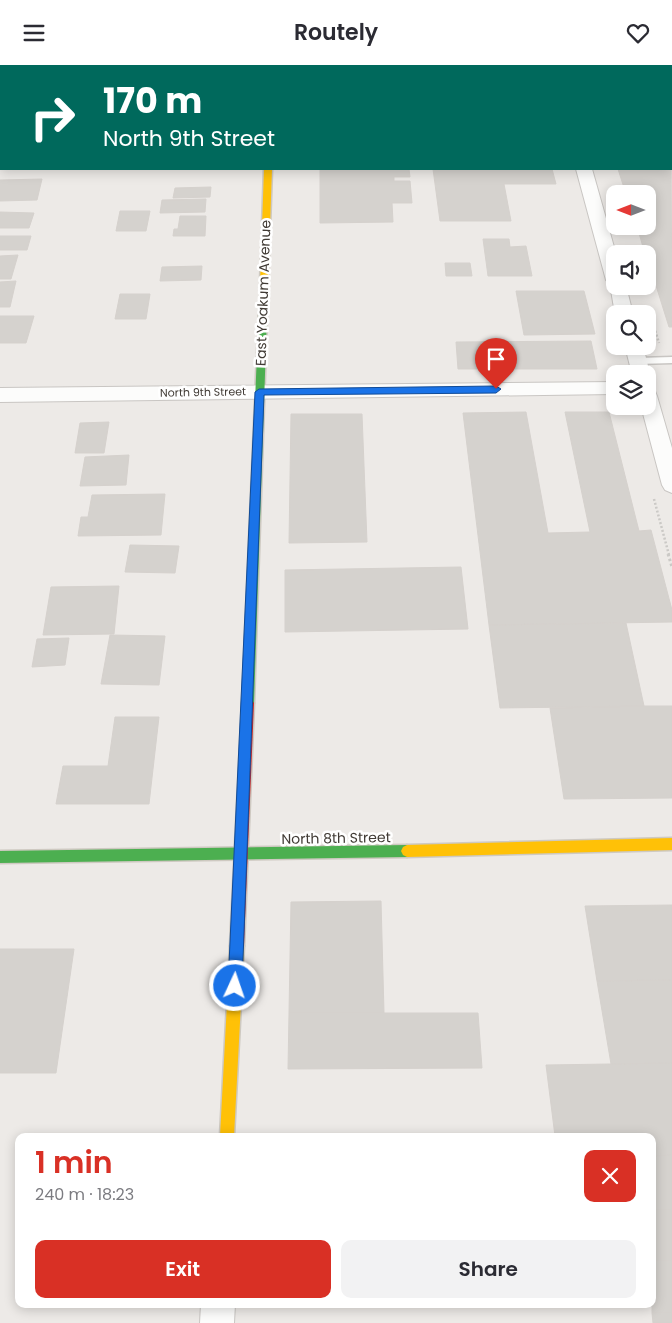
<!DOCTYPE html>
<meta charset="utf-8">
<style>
body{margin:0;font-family:Poppins,sans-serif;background:#f2f2f3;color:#2b2b33;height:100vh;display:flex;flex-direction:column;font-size:19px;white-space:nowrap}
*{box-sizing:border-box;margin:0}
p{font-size:16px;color:#7c7c81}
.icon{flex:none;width:28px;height:28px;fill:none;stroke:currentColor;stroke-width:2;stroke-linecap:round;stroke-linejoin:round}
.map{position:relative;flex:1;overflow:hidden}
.drawer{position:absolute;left:15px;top:1068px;width:641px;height:175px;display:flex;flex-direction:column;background:#fff;border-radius:10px;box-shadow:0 2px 12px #0003}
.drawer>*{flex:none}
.hud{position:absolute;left:0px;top:0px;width:672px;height:105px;box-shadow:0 2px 12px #0003;background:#00695c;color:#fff;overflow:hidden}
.needle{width:32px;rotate:270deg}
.controls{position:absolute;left:606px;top:120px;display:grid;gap:10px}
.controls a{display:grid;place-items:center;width:50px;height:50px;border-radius:10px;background:#fff;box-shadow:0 2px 12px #0003;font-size:25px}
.pin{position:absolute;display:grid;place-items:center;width:42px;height:42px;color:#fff;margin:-51px -21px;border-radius:50% 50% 50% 0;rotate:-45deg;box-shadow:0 0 5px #0007}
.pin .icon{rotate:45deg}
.me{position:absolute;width:55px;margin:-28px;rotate:3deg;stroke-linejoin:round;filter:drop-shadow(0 0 4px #0008)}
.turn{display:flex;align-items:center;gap:18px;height:105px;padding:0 20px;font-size:22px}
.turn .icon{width:65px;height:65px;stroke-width:2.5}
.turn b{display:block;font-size:35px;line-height:42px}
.round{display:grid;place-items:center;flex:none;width:52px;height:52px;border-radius:10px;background:#f2f2f3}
.head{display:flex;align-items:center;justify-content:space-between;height:85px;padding:0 20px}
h1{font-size:30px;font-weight:600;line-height:38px;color:#d93025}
.action{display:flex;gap:10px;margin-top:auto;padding:10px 20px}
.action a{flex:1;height:58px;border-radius:10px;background:#d93025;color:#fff;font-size:20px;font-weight:600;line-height:58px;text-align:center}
.action a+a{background:#f2f2f3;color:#2b2b33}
header{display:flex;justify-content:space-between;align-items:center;height:65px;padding:0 20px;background:#fff;font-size:22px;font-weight:600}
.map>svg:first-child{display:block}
.building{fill:#d5d2ce;stroke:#d5d1cd}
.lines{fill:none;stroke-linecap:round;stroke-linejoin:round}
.lane-casing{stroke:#c9c6c3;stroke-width:3}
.street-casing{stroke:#c9c6c3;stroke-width:2}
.fast-casing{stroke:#cec9c1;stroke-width:3}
.slow-casing{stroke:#cec9c1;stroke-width:3}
.jam-casing{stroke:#cec9c1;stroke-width:3}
.path-far1{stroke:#cbc9c6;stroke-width:2.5;stroke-dasharray:2 2;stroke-linecap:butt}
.path{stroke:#cbc9c6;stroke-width:3;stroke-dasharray:2.5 2.5;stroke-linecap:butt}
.lane{fill:#fcfcfb;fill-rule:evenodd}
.street{fill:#fcfcfb;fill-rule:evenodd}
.fast{fill:#4caf50;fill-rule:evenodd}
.slow{fill:#ffc107;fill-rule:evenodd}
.jam{fill:#c62828;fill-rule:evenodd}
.route{fill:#1a73e8;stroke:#114b97}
.labels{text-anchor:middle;stroke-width:5;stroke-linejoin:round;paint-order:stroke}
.far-street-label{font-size:11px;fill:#413b35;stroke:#fff}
.street-label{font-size:14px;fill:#413b35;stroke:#fff}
</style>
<header><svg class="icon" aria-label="menu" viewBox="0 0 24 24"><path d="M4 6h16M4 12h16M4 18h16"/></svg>Routely<svg class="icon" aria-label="heart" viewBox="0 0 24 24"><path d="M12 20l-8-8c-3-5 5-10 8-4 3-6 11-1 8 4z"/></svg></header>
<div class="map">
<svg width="672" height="1258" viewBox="0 0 672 1258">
<rect width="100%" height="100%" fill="#edeae7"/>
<path class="building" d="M425 0H502V1H425Z
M582 0H672V7L671 1Z
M671 85 672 262H669L648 195V189H645L637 161H648V129H626L618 104H671Z
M320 104H409L410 112H394V116H410L412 138H392L393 157 320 158Z
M433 104H552L556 119H504L511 156H440Z
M42 114 37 135 0 136V115Z
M211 122 210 132 173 133 175 123Z
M206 134 205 147 160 148 162 135Z
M120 146H150L146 166H116Z
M0 147 34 148 29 163H0Z
M180 151H206L205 171H173L174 164H178Z
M0 171H31L27 185H0Z
M483 174H509L510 182 526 181 532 211H488Z
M18 190 11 214H0V191Z
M445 198H470L472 211H446Z
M202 201 201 215 160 216 162 202Z
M16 216 10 242H0V217Z
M516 226H584L595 269 524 270Z
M120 229H150L146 254H115Z
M0 251H34L26 278H0Z
M591 276 597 304H458L456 277Z
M526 347 548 468 590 467 565 347H609L639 466 651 465 672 545V557L489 560 463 348Z
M291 349H362L367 477 289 478Z
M109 357 104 388H75L80 358Z
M129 390 126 420 80 421 85 392Z
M165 429 161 470 78 471 81 452H88L92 430Z
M130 480 179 481 175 508 125 507Z
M461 502 468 564 285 567V505Z
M119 521 114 569 43 570 51 522Z
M626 558 644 641 500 643 489 560Z
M110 570 165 571 159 620 101 619Z
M69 573 65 600 32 602 37 574Z
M644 641H672V733L564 734 550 643Z
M115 652H159L149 739H56L63 701H108Z
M381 836 384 948H289L291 837Z
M672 840V915L597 916 585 841Z
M0 884H74L56 1008H0Z
M672 915V998L611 999 597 916Z
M289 948H478L482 1003 288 1004Z
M672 998V1090L652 1091V1071H555L546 1000Z
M672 1090V1145H652V1091Z
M652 1145H672V1196H652Z
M652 1196H672V1248H652Z
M652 1248H672V1258H653Z"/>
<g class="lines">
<g class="lane-casing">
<path id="lane" d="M672 292V298L638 299 633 296 638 293Z"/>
</g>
<g class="street-casing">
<path id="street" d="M267 0H281V1H267Z
M548 0H562V1H548Z
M576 104H592L616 189 615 221H626L633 249H615L610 219 606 215Z
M625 281H643L650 309 648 313V309H632Z
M615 317V329L0 337V323Z
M648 324 655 326 657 331 672 383V428L665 425 662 420 641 341H648Z
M201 1239H235L234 1258H200Z"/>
</g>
<g class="fast-casing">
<path id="fast" d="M0 73H1V77H0Z
M264 216 268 219 254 638 252 641 248 643 244 641 242 638 260 219Z
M407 780 411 782 413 786 411 790 407 792 0 798V786Z"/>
</g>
<g class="slow-casing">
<path id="slow" d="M671 68H672V72H671Z
M264 104H272L268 219 264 222 260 219Z
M672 773V785L407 792 403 790 401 786 403 782 407 780Z
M237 874 242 876 244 881 234 1071H220L230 881 232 876Z"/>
</g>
<g class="jam-casing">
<path id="jam" d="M248 633 252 635 254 638 244 881 242 886 237 888 232 886 230 881 242 638 244 635Z"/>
</g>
<path class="path-far1" d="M648 243 659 278
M608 261 612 277
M654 434 669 490"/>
<path class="path" d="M668 489 672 502"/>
<use href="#lane" class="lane"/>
<use href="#street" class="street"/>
<use href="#fast" class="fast"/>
<use href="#slow" class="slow"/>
<use href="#jam" class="jam"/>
</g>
<path class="route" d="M496 321 501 324 496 328 264 330 242 921 240 926 235 928 230 926 228 921 255 327 259 324Z"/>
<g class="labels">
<g class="far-street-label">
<text transform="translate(203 327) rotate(-1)" y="4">North 9th Street</text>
</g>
<g class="street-label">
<text transform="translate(263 228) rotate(-88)" y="5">East Yoakum Avenue</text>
<text transform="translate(336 773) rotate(-1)" y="5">North 8th Street</text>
</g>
</g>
</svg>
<div class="controls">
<a><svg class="needle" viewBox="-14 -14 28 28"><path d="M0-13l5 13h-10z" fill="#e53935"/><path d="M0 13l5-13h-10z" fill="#7c7c81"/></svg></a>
<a><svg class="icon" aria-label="sound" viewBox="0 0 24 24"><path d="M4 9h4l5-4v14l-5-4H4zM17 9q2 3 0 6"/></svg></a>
<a><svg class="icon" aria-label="search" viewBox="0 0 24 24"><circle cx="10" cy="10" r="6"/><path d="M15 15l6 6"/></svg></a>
<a><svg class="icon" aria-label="layers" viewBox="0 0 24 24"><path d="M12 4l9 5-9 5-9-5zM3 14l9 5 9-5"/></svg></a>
</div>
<div class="pin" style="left:496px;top:324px;background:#d93025"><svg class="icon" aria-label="arrive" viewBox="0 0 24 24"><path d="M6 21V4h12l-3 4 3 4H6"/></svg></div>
<svg class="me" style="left:235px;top:921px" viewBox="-20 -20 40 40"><circle r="17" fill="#1a73e8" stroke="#fff" stroke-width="3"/><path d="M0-11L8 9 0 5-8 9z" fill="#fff"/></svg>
<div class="hud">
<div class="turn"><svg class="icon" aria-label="right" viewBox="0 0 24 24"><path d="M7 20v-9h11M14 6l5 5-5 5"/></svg><div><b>170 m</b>North 9th Street</div></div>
</div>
<section class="drawer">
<div class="head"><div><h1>1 min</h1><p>240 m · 18:23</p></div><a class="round" style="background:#d93025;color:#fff"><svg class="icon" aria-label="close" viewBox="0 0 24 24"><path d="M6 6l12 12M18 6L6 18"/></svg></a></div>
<div class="action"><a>Exit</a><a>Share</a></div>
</section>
</div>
